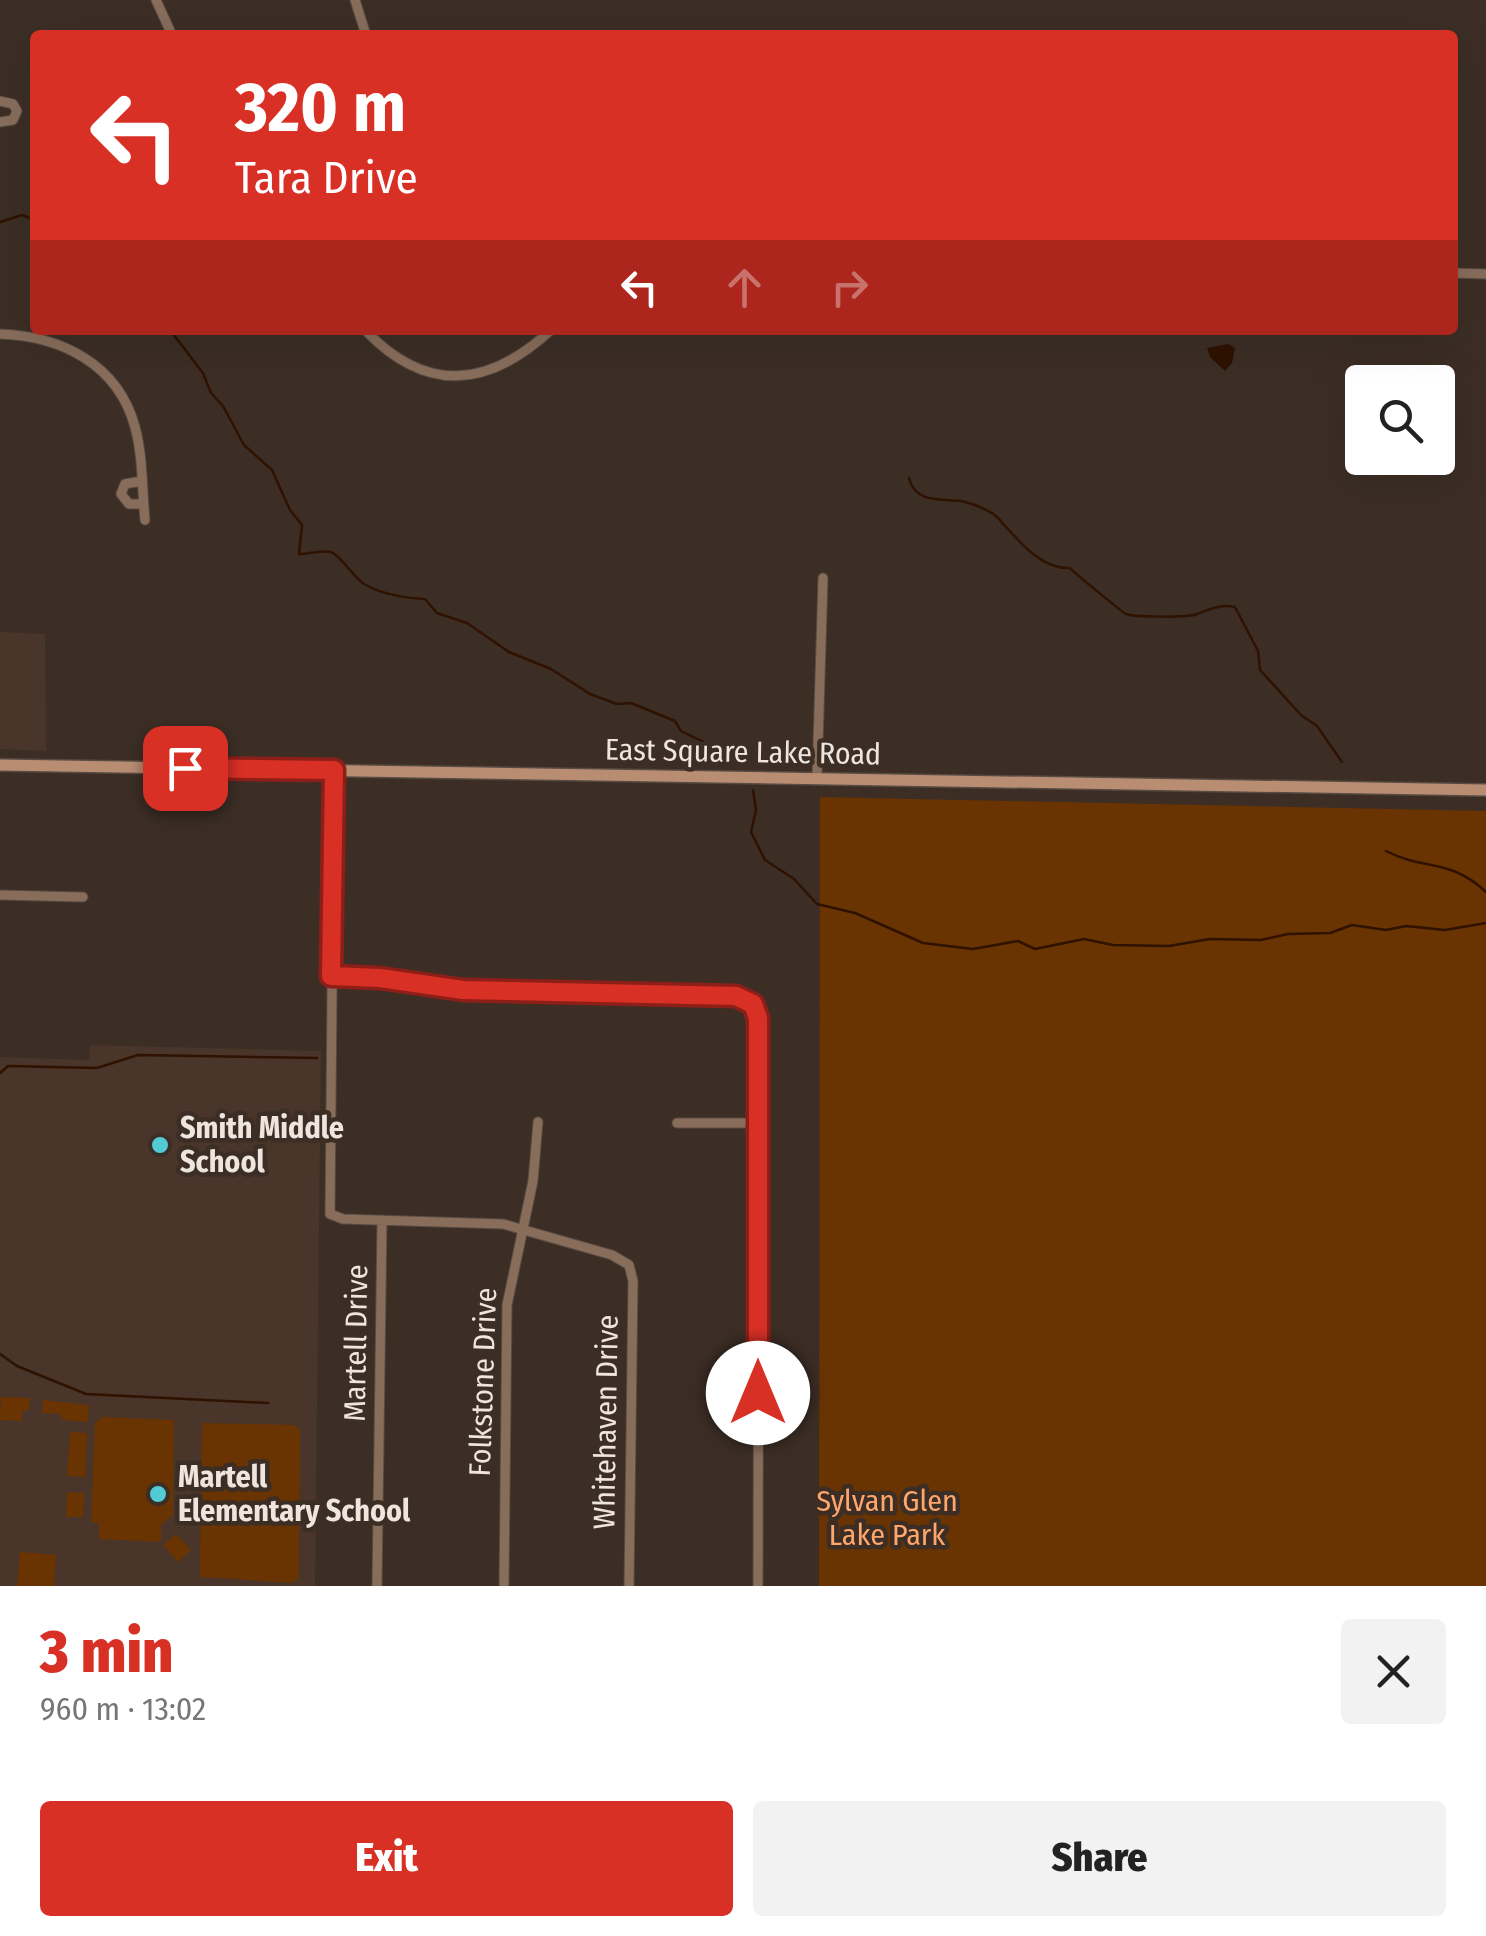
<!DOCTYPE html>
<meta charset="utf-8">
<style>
body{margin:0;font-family:"Fira Sans Condensed",sans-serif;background:#f2f2f2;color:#222;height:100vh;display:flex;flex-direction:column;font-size:38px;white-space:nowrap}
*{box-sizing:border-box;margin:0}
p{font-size:32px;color:#767676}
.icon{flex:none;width:55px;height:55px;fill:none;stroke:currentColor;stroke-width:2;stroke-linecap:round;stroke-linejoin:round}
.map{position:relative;height:1586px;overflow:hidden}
.drawer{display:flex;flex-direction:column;background:#fff;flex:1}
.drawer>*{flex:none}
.banner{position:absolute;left:30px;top:30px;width:1428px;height:305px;border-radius:10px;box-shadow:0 10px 40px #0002;background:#d93025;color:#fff;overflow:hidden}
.controls{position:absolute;left:1345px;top:365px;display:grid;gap:20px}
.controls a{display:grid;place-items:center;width:110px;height:110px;border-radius:10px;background:#fff;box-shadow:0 10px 40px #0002;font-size:50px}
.pin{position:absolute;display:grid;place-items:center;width:85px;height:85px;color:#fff;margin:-42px;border-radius:20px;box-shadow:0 5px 15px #0006}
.me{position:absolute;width:110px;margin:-55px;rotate:0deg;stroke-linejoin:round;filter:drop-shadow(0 0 8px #0008)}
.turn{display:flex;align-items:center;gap:35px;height:210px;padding:0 40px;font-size:45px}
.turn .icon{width:130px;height:130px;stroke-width:2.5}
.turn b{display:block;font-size:70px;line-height:85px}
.lanes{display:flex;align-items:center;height:95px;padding:0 40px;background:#0003;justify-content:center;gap:50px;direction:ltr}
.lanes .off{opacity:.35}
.round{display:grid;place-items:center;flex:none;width:105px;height:105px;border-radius:10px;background:#f2f2f2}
.overview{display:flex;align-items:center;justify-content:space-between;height:170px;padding:0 40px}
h1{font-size:60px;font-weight:800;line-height:75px;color:#d93025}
.action{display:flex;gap:20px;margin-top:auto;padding:20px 40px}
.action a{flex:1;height:115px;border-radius:10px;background:#d93025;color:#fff;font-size:40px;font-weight:800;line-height:115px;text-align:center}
.action a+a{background:#f2f2f2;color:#222}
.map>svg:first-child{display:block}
.built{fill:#493529}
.green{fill:#6a3302}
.water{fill:#2f1200}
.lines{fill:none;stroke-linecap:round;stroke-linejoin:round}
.stream{stroke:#2f1200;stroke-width:2.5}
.street-casing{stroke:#584b43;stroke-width:11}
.secondary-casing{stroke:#584b43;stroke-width:14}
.street{stroke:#886d5b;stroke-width:9}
.secondary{stroke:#b98d72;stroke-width:11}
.route-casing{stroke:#8d1f18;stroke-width:25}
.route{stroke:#d93025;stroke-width:18}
.poi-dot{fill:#52cbd7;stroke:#3c2e25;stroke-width:4}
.labels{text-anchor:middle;stroke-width:9;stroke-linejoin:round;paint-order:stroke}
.street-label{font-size:30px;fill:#eee5df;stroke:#3c2e25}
.poi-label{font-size:30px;font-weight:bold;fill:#eee5df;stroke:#3c2e25;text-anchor:start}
.park-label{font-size:30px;fill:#fea66c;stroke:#3c2e25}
</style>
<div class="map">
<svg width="1486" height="1586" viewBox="0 0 1486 1586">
<rect width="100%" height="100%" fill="#3c2e25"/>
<path class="built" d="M0 632 45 634 46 751 0 749Z
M90 1045 321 1051 315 1586H0V1057L89 1060Z"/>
<path class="green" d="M820 797 1486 811V1586H819Z
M1 1397 30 1398 29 1410 22 1411V1421L0 1420Z
M43 1400 89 1405 88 1422 63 1420 60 1414 42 1413Z
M102 1417 174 1420 173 1515 161 1525V1542L99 1539V1523L91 1522 95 1423Z
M202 1423 295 1425 300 1431 299 1577 293 1583 200 1577Z
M70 1432 87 1433 85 1477 67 1476Z
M67 1492 84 1493 83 1517H66Z
M176 1534 191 1550 178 1562 163 1545Z
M20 1552 56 1555 54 1586H17Z"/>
<path class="water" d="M1228 344 1235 348 1232 363 1225 371 1210 357 1207 348Z"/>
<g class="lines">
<path class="stream" d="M0 222 22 215 35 220
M170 330 203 373 211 393 223 406 244 445 272 470 290 510 302 525 299 554C309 554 321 550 330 552 339 553 353 577 364 584 381 594 405 598 425 599L437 613 467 623 509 652 551 669 590 694 617 704 631 703 675 721 681 731 714 747 730 762
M909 478C915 503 940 499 961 501 971 503 981 507 990 512 997 515 1002 523 1007 528 1025 548 1044 569 1070 568 1073 572 1121 611 1126 614 1133 617 1188 618 1197 614 1210 609 1221 604 1235 607L1258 651 1260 670 1301 715 1317 726 1342 762
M753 790 756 810 751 832 765 860 794 879 817 904 855 913 923 943 973 949 1018 941 1035 949 1084 939 1113 945 1169 946 1210 939 1261 940 1288 934 1330 933 1352 925 1386 930 1406 926 1445 930 1486 923
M1386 851C1425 871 1450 858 1486 892
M0 1073 8 1066 97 1068 138 1055 317 1058
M0 1354 17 1366 86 1394 268 1403"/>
<g class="street-casing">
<path id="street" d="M156 0 172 35
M355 0 366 35
M0 101 13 104 17 111 13 120 0 122
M1452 273 1486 274
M365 330C426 394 488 388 551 330
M0 334C61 336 118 364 135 427 143 456 142 490 145 520
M142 481 125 484 121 494 129 504H144
M334 770 330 1214 343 1219 503 1224 612 1255 629 1265 633 1281 629 1586
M817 777 823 578
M0 895 83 897
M331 976 380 977 463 990 736 996 753 1003 759 1018 758 1586
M677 1123H758
M377 1586 382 1220
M504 1586 507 1305 533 1181 538 1122"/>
</g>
<g class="secondary-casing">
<path id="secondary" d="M0 765 1486 790"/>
</g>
<use href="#street" class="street"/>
<use href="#secondary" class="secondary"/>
</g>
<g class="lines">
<g class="route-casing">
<path id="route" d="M185 768 334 770 331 976 380 978 463 990 736 996 753 1004 758 1018V1393"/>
</g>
<use href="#route" class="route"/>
</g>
<g class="poi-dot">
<circle cx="160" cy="1145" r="10"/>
<circle cx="158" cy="1494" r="10"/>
</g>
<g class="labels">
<g class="street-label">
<text transform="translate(743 752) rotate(1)" y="10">East Square Lake Road</text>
<text transform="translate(356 1343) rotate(-89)" y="10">Martell Drive</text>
<text transform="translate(483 1382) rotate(-88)" y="10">Folkstone Drive</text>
<text transform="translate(606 1422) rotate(-89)" y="10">Whitehaven Drive</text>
</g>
<g class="poi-label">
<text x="180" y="1138">Smith Middle<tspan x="180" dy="34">School</tspan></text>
<text x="178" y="1487">Martell<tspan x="178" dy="34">Elementary School</tspan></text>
</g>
<g class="park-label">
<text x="887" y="1511">Sylvan Glen<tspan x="887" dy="34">Lake Park</tspan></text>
</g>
</g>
</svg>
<div class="controls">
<a><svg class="icon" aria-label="search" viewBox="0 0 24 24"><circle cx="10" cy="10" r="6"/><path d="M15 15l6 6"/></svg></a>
</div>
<div class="pin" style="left:185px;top:768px;background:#d93025"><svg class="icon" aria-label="arrive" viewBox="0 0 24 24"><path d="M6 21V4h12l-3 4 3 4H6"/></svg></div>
<svg class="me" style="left:758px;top:1393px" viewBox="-20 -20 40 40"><circle r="19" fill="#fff"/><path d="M0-13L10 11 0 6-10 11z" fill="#d93025"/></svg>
<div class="banner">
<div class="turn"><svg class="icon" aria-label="left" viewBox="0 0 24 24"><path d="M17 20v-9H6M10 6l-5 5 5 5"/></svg><div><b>320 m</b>Tara Drive</div></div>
<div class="lanes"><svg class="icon" aria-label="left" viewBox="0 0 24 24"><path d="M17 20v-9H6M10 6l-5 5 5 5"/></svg><svg class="icon off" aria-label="ahead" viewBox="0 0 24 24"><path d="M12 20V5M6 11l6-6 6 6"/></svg><svg class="icon off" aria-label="right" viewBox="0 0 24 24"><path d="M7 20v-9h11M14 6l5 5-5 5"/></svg></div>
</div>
</div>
<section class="drawer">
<div class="overview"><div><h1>3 min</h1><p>960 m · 13:02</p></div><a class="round"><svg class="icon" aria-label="close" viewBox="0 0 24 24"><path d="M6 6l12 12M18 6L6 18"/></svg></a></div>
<div class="action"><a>Exit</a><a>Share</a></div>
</section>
